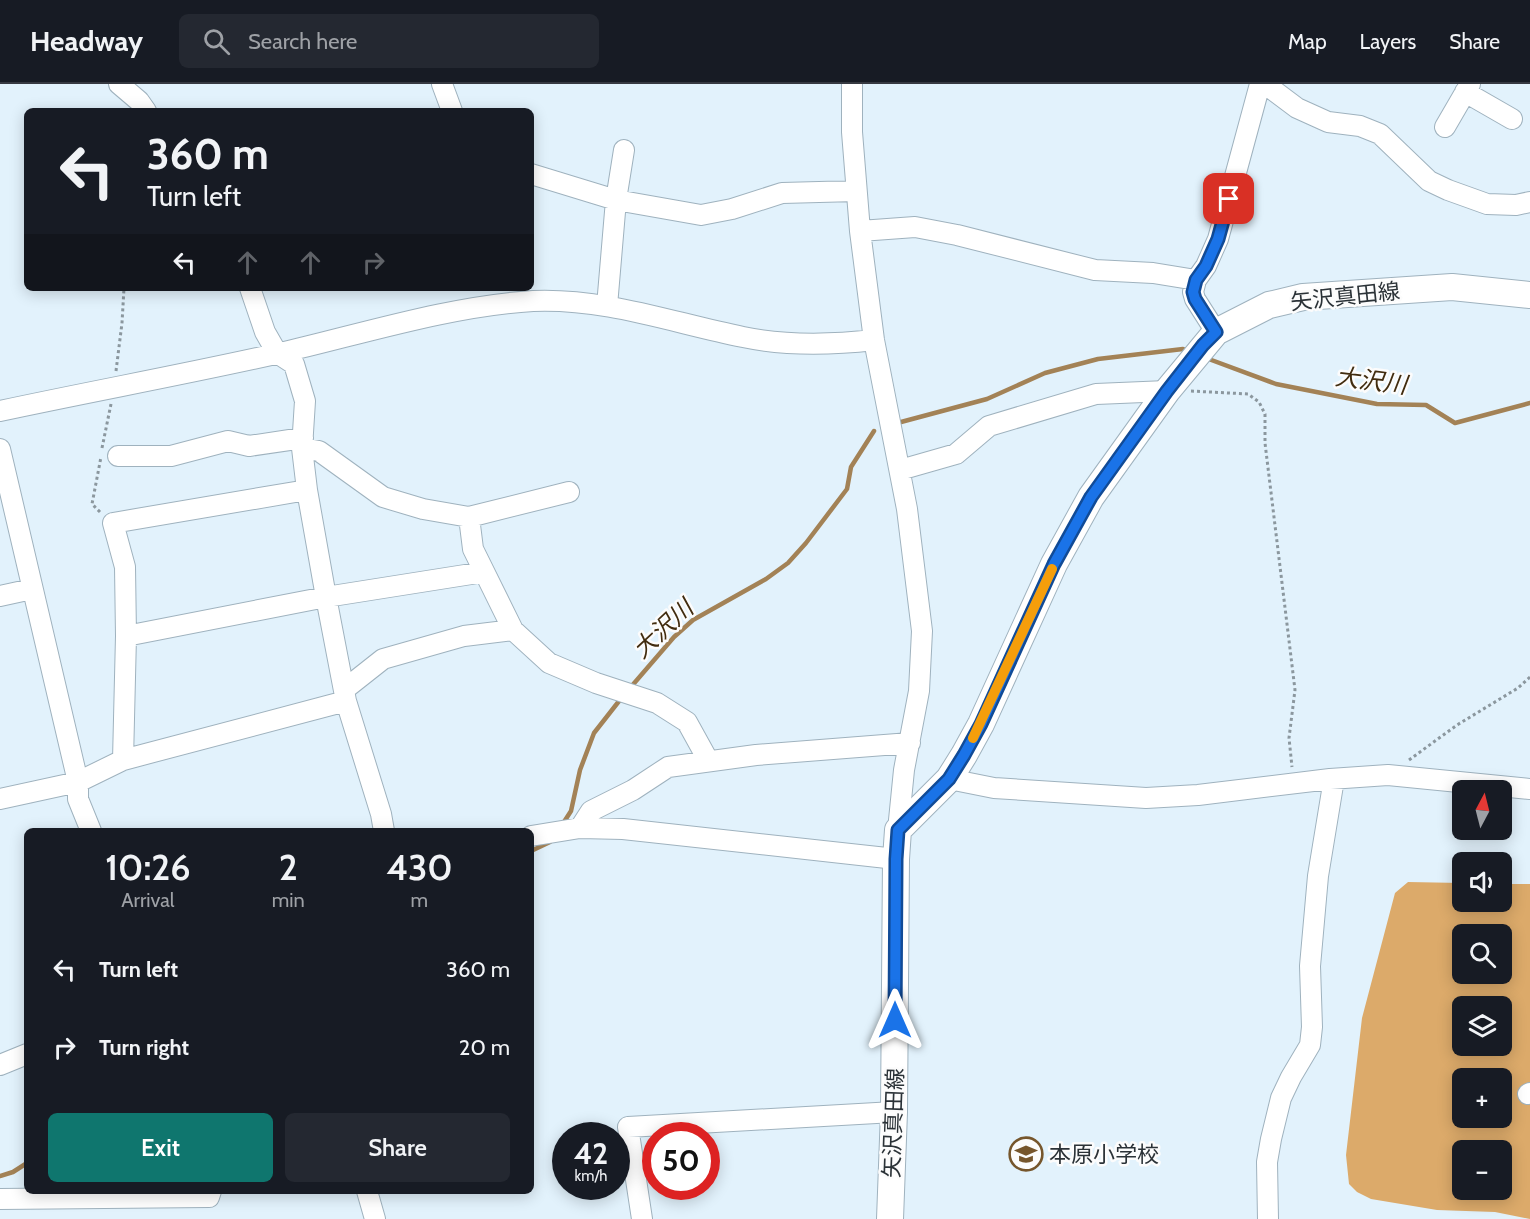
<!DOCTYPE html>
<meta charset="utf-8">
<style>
body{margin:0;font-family:Cabin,"Noto Sans JP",sans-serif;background:#242831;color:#f1f3f6;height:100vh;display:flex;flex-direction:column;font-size:22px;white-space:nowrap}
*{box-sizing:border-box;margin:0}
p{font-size:20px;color:#9ea1a6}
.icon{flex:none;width:33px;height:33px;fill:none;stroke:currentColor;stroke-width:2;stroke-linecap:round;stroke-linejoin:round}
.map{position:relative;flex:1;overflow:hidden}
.panel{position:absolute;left:24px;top:744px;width:510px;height:366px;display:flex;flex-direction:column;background:#171b24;border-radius:9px;box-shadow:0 3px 15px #0003}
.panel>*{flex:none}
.banner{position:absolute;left:24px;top:24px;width:510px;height:183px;border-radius:9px;box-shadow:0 3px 15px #0003;background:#171b24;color:#f1f3f6;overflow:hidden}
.needle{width:39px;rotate:7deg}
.fabs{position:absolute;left:1452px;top:696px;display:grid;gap:12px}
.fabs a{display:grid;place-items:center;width:60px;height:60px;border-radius:9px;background:#171b24;box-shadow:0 3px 15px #0003;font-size:30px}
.speed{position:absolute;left:552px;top:1038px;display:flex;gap:12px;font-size:30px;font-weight:700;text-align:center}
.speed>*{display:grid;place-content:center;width:78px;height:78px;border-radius:50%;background:#171b24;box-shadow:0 3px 15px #0003;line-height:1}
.speed small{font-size:15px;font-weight:400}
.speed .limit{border:9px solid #d22;background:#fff;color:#111}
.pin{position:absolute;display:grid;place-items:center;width:51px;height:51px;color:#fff;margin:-26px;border-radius:12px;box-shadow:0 3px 9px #0006}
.me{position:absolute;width:66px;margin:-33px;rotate:0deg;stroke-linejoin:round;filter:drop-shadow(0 0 4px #0008)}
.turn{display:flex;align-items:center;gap:21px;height:126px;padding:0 24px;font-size:27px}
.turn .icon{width:78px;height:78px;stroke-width:2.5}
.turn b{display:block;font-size:42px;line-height:51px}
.lanes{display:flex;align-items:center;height:57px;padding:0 24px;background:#0003;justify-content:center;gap:30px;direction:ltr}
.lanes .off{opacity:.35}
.eta{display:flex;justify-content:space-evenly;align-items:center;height:102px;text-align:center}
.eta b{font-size:36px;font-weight:600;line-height:42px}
.cta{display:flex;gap:12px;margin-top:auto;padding:12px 24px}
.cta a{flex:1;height:69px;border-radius:9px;background:#0f766e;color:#fff;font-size:24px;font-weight:600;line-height:69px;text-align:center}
.cta a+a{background:#242831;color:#f1f3f6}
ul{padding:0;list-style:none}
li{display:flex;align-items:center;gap:18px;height:78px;padding:0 24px}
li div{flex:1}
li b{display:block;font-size:22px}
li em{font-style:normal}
header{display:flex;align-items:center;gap:36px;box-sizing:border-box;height:84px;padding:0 30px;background:#171b24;border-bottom:2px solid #363941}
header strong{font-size:28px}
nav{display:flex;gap:33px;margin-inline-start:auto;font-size:21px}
.search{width:420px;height:54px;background:#242831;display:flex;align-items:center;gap:15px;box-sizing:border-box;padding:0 21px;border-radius:9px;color:#9ea1a6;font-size:22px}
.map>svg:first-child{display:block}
.forest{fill:#dcaa6a;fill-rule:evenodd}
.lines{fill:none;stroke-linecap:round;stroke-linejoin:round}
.stream{stroke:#a38256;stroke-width:4.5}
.minor-casing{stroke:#9fb2be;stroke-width:22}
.major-casing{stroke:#9fb2be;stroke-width:28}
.path{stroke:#8b979e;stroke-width:3;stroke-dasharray:3 3;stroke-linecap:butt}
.minor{stroke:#fff;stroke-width:20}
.major{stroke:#fff;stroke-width:26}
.route-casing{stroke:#114b97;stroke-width:15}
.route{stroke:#1a73e8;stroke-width:10}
.slow{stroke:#f59e0b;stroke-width:10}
.labels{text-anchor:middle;stroke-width:5;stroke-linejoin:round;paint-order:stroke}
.street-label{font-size:22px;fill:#2b3237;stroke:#fcfcfc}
.poi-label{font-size:22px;fill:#2b3237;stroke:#fcfcfc;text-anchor:start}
.water-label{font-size:24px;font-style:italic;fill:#412c0f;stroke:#fcfcfc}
</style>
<header>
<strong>Headway</strong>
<div class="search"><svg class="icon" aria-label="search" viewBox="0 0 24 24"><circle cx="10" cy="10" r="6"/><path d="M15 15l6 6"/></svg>Search here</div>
<nav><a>Map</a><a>Layers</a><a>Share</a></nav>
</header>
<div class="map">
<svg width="1530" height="1135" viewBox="0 0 1530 1135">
<rect width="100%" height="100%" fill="#e2f2fc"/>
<path class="forest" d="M1408 798 1462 799V818H1502V800H1530V1135L1495 1128 1437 1126 1371 1115 1357 1108 1349 1100 1346 1071 1362 934 1395 809ZM1462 850H1502V890H1462ZM1462 922H1502V962H1462ZM1462 994H1502V1034H1462ZM1462 1066H1502V1106H1462Z"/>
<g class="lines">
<path class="stream" d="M1206 274 1276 300 1377 320 1426 321 1455 339 1530 319
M901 338 987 315 1045 289 1098 275 1183 265 1187 267
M630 604 674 553 693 536 766 495 788 479 806 459 847 405 851 383 874 347
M562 741 571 727 580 686 594 649 623 612
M531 767 550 758
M0 1092 13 1088 27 1079"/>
<g class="minor-casing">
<path id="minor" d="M119 0 139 17 146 27
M442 0 452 27
M852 0V48L860 147 874 256 907 425 922 547 919 607 904 686 898 746
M1265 0 1297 24 1328 38 1360 42 1380 50 1429 97 1448 106 1487 120 1516 121 1530 118
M1465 8 1512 35
M1445 43 1470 0
M531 90 616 116 701 131 732 125 782 109 856 107
M860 147 915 143 957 151 1095 186 1153 189 1196 196
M250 204 265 248 277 269 294 280 305 317 302 364 307 406 326 513 346 617 381 730 384 747
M607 222 616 116 624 66
M1216 248 1195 215 1193 208 1196 196 1206 182 1218 155 1260 0
M0 327C93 307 187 290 280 269 362 250 450 222 533 217 606 214 673 239 743 253 786 262 830 261 874 256
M302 364 319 367 383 413 423 425 469 433 569 408
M0 365 78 698V715L91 747
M118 372H171L228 357 249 362 303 354
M900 386 956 370 989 342 1096 310 1167 307
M469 433 473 465 513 546 549 579 596 599 657 619 687 638 708 676
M0 512 32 505
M126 552 326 513 484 488
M345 605 383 575 464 552 513 546
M123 676 126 552 125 483 113 439 307 406
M949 695 994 704 1146 714 1198 711 1330 695 1388 691 1530 705
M0 715 78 698 123 676 346 617
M580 744 591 727 633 706 668 683 756 671 910 659
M531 752 580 744 623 745 896 775
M0 981 27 970
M1528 1010 1530 1009
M367 1107 375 1135
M0 1115 209 1113 211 1107
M642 1135 628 1043 894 1028
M1268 1135 1267 1078 1271 1055 1281 1014 1291 993 1310 961 1312 943 1310 882 1318 792 1334 695"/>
</g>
<g class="major-casing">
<path id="major" d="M890 1135 894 1028 896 775 898 746 949 695 964 671 981 640 1054 480 1091 413 1167 307 1216 248 1269 221 1303 213 1452 203 1530 211"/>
</g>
<path class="path" d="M116 287 122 239 124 204
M1191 307 1248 310 1259 318 1265 330V359L1295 606 1289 654 1292 683
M102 364 111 320
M100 428 92 420 101 373
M1409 676 1457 641 1518 604 1530 593"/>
<use href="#minor" class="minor"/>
<use href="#major" class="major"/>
</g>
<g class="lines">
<g class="route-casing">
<path id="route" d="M895 936 896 775 898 746 949 695 964 671 981 640 1054 480 1091 413 1167 307 1203 261 1216 248 1195 215 1193 208 1196 196 1206 182 1218 155 1229 115"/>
</g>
<use href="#route" class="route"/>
<path class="slow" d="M973 654 1052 485"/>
</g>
<defs>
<g id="school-ring" transform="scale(1.725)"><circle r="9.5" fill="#fcfcfc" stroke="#76562c" stroke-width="1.5"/><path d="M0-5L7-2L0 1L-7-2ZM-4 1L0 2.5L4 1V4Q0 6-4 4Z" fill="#76562c"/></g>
</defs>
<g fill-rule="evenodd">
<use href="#school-ring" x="1026" y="1070"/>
</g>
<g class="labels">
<g class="street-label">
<text transform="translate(1345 212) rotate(-6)" y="8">矢沢真田線</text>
<text transform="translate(893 1039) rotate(-88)" y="8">矢沢真田線</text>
</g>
<g class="poi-label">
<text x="1049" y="1078">本原小学校</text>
</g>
<g class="water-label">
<text transform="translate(1371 297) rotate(7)" y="8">大沢川</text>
<text transform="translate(663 545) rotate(-43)" y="8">大沢川</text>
</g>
</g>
</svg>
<div class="fabs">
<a><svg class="needle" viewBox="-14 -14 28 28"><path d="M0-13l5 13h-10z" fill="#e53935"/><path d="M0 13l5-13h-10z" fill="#9ea1a6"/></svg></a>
<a><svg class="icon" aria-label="sound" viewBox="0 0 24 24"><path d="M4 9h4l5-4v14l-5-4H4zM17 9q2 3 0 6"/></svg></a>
<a><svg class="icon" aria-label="search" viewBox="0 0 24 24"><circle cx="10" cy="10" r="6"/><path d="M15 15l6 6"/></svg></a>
<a><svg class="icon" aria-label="layers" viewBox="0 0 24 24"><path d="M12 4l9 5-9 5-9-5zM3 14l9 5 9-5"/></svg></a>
<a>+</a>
<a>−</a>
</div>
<div class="speed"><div>42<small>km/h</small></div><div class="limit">50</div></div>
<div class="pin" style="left:1229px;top:115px;background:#d93025"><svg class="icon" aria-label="arrive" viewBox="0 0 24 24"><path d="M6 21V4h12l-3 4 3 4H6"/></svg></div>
<svg class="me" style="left:895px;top:936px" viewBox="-20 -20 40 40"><path d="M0-17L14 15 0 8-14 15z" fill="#1a73e8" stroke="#fff" stroke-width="4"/></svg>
<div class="banner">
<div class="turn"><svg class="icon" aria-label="left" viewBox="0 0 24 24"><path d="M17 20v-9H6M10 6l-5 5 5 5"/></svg><div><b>360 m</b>Turn left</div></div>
<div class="lanes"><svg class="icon" aria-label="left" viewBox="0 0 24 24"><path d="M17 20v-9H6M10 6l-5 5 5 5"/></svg><svg class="icon off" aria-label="ahead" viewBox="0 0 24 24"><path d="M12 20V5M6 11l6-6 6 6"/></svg><svg class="icon off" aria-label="ahead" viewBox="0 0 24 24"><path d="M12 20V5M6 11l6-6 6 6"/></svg><svg class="icon off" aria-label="right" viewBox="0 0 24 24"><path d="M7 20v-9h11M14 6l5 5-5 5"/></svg></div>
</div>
<section class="panel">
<div class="eta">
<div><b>10:26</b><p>Arrival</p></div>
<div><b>2</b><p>min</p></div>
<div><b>430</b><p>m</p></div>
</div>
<ul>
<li><svg class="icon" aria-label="left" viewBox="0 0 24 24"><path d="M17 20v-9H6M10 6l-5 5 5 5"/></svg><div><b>Turn left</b></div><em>360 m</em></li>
<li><svg class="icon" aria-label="right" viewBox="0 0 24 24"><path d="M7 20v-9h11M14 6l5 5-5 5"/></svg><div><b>Turn right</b></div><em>20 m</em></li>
</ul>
<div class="cta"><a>Exit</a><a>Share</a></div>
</section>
</div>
